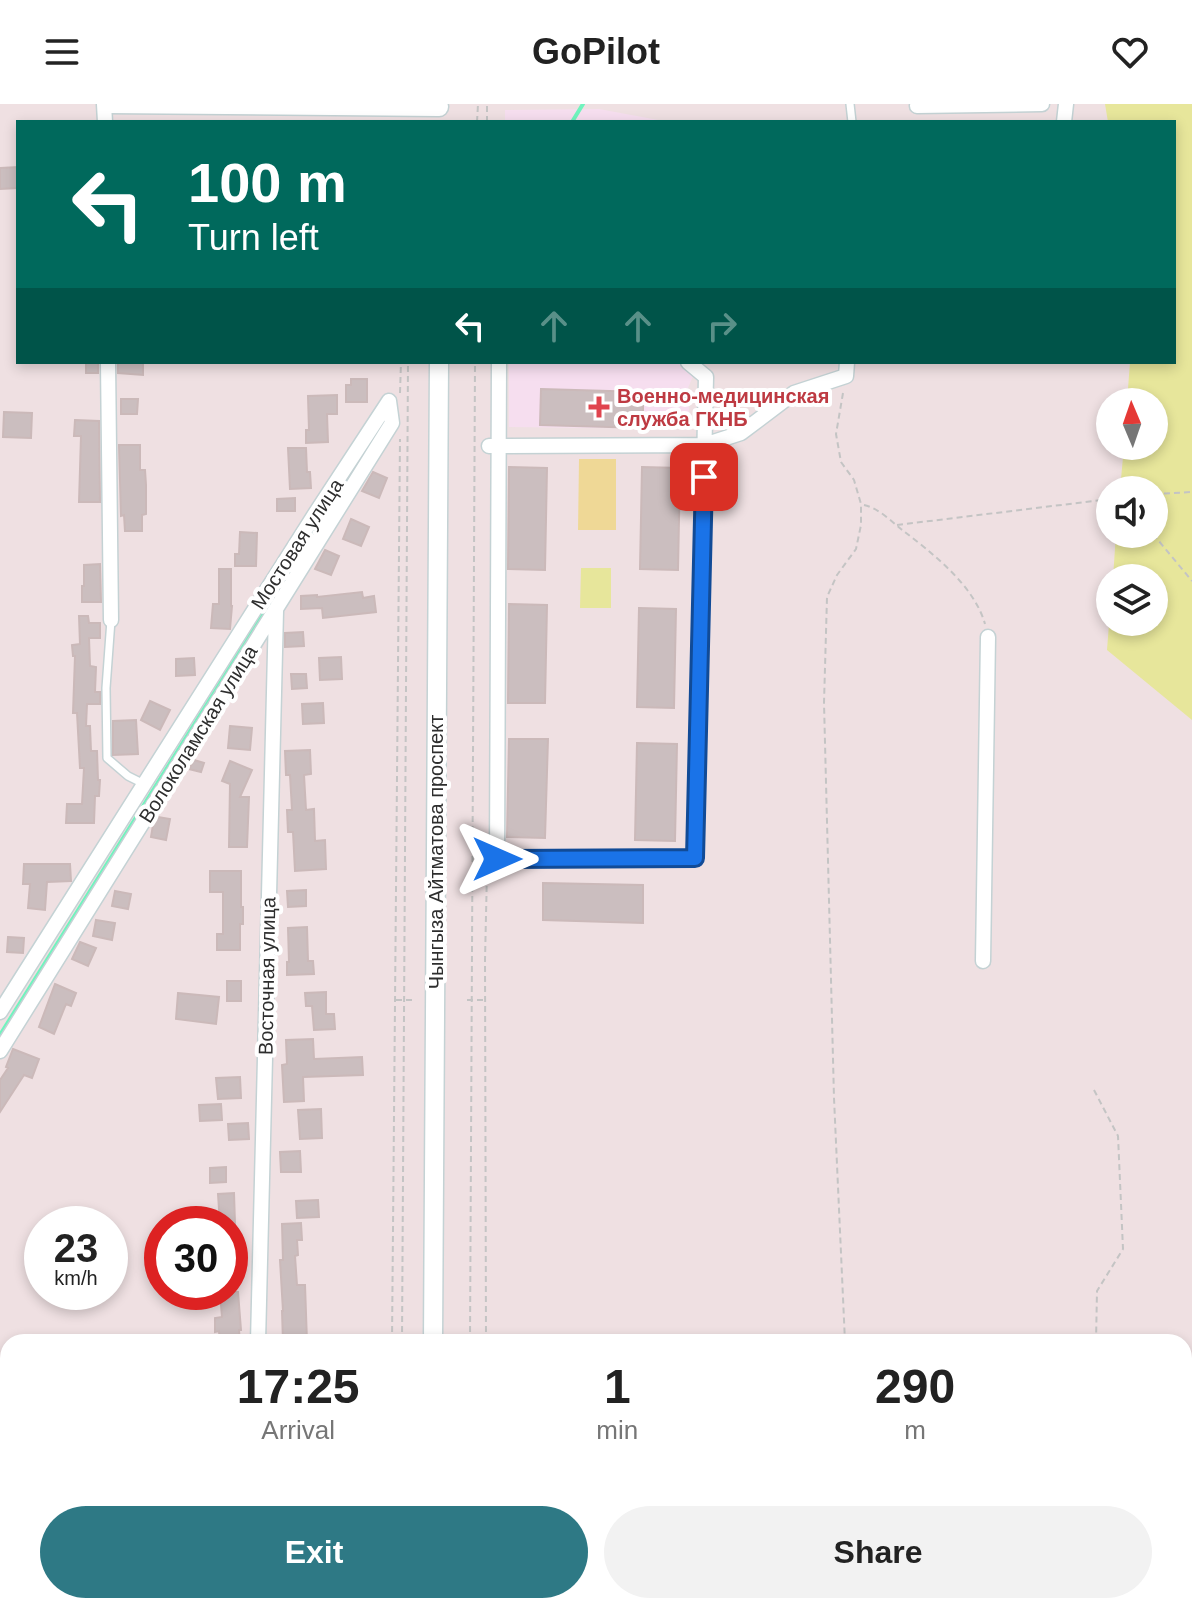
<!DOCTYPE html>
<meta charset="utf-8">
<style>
body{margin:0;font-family:Arial,sans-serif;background:#f2f2f2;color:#222;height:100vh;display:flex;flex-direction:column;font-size:30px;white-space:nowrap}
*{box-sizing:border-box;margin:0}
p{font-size:26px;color:#767676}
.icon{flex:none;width:44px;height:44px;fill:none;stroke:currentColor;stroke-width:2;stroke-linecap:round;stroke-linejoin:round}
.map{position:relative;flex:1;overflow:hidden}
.side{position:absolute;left:0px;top:1230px;width:1192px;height:280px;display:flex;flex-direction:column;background:#fff;border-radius:24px 24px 0 0;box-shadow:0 4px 12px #0003}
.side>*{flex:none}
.hud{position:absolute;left:16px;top:16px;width:1160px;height:244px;border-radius:0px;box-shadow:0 4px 12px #0003;background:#00695c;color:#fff;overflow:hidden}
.needle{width:52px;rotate:358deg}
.controls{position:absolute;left:1096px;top:284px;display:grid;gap:16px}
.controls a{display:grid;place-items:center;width:72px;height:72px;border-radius:50%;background:#fff;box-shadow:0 4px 12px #0003;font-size:40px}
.speed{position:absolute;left:24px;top:1102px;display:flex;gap:16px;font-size:40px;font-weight:700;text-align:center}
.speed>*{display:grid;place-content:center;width:104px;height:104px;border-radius:50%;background:#fff;box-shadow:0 4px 12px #0003;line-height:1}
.speed small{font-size:20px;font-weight:400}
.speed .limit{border:12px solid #d22;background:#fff;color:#111}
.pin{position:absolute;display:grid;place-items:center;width:68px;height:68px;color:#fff;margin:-34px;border-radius:16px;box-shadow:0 4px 12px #0006}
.me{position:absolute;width:88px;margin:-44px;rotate:90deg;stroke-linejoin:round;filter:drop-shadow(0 0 6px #0008)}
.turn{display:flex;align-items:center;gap:28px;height:168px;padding:0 40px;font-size:36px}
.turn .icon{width:104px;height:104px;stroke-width:2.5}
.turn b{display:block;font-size:56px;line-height:68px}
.lanes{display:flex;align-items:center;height:76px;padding:0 40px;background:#0003;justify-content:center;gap:40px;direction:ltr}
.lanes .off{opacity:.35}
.eta{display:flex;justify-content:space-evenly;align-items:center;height:136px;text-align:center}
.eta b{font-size:48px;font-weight:700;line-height:56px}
.button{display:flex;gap:16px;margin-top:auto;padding:16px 40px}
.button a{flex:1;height:92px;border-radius:48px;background:#2e7985;color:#fff;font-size:32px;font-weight:700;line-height:92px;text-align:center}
.button a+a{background:#f2f2f2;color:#222}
header{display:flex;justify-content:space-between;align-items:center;height:104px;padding:0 40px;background:#fff;font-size:36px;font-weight:700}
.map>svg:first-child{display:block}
.industrial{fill:#e0e3e8}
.medical{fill:#f6deef}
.green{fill:#e7e69b}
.pitch{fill:#efd896}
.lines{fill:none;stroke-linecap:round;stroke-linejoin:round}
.stream{stroke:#70f4be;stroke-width:4}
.building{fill:#cbbebf;stroke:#cbb9b9;stroke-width:2}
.lane-casing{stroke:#c4d2d4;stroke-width:10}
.street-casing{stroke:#c4d2d4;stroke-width:17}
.secondary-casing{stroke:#c4d2d4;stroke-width:21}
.path{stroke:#c4c4c4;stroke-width:2;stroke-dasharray:6 4;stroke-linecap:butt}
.lane{stroke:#fff;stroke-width:7}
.street{stroke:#fff;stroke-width:14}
.secondary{stroke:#fff;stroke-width:18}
.route-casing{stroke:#114b97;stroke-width:20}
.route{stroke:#1a73e8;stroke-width:14}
.health-dot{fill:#e0444e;stroke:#fff;stroke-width:3}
.labels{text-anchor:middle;stroke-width:8;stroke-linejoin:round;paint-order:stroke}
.health-label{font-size:20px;font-weight:bold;fill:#be3a42;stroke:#fff;text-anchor:start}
.street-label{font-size:20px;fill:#2e2e2e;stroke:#fff}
</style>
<header><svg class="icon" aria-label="menu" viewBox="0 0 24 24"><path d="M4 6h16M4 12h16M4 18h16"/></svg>GoPilot<svg class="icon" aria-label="heart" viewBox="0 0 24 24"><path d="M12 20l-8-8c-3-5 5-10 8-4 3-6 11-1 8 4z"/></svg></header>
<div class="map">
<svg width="1192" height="1510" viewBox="0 0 1192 1510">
<rect width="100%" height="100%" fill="#efe0e2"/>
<path class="industrial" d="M1184 1465H1192V1510H1110V1502H1184Z"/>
<path class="medical" d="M599 5 669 18H505V6Z
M509 258H699L688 284 690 325 509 323Z"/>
<path class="green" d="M1105 0H1192V616L1107 546 1110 507V518H1154V474H1113L1116 430H1154V386H1120L1124 342H1154V298H1127L1130 258H1174V18H1108Z
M581 464H611V504H580Z"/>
<path class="pitch" d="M579 355H616V426H578Z"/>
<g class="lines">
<path class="stream" d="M572 18 583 0
M0 931 374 333"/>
</g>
<path class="building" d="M18 63V84L0 85V64Z
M86 258H98V269H86Z
M143 258V271L118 269V259Z
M351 275H367V298H346V281H351Z
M541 285 643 288V324L540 321Z
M337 291V310H327L328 338 306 339V326H309L308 292Z
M121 295H138L137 310H121Z
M4 308 32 309 31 334 3 333Z
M75 316 99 317 100 398H79L81 332H74Z
M119 341H140V366H145L146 381V410L142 411V427H125L124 411 121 412Z
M288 344H306L307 368H310L311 384 290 385Z
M509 363 547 364 545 466 508 465Z
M642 363 680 364 678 466 640 465Z
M373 368 387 374 379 394 362 387Z
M295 394V407H277V395Z
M351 415 369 423 361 442 343 435Z
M240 428 257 429 256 462H235V450H239Z
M325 446 339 452 331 471 315 465Z
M100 460 101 498H82V482H84V461Z
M219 465H231V502H232L230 525 211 524 213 500H219Z
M362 488 363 494 374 492 376 508 323 514 322 504 301 505V492L317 491V493Z
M509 500 547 501 545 599H508Z
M639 504 676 505 674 604 637 603Z
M79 512H88L89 519H100V534H89L90 562 96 563 95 588H100V600H87L86 622H90L91 647H97L98 676H100L99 692H95L94 719H66L67 700H82L84 664H80L77 609H73L75 552H73L72 541 80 540Z
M303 528 304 542 285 543V529Z
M341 553 342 575 320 576 319 554Z
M194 554 195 571 176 572V555Z
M291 570H306L307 584 292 585Z
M150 597 170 606 160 626 141 616Z
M323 599 324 619 303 620 302 600Z
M136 616 138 650 113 651V617Z
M230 622 252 624 250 646 228 644Z
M509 635H548L545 734 507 733Z
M637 639 677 640 675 737 635 736Z
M310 646 311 670 304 671 306 706 314 705 315 737 325 736 326 765 295 767 293 728H288L287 706H292L290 671H286L285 647Z
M194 656 204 659 201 668 189 665Z
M230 657 252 666 240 693H249L247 743H229L230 680 222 677Z
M158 713 170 715 166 736 151 733 153 721Z
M24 760H70L71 777 47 778 45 806 28 804 30 780H23Z
M210 767H241V803H243V820H240V846H217V830H223V788H210Z
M543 779 643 781V819L543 816Z
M306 786V802L288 803 287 787Z
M115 787 131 790 128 805 112 802Z
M96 816 115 819 112 836 93 832Z
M307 823 308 857H313L314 870 287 871V858H289L288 824Z
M8 833 24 834 23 849 7 848Z
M80 838 96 844 88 862 72 855Z
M227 877H241V897H227Z
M55 880 76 889 71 902 66 900 54 930 39 923Z
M326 888V910H334L335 925 314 926 312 902H306L305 889Z
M178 889 219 893 216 920 176 915Z
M313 935 314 955 362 953 363 971 303 973 304 997 284 998 282 961 287 960 286 936Z
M13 945 39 955 32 974 24 971 0 1008V976L8 964 6 963Z
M240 973 241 994 218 995 216 974Z
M221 1000 222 1016 200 1017 199 1001Z
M321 1005 322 1034 300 1035 298 1006Z
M248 1019 249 1035 229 1036 228 1020Z
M300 1047 301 1068H281L280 1048Z
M226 1063V1078L210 1079V1064Z
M234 1089 235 1120H220L218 1090Z
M318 1096 319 1113 297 1114 296 1097Z
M301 1119 302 1136H297L298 1151 295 1152 297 1181H305L307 1238H283L282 1207H283L280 1156H283L282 1120Z
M238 1132 240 1165 230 1166V1133Z
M220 1188H238L241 1226H239L240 1238H220L219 1227 215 1228V1214L222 1213Z"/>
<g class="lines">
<g class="lane-casing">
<path id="lane" d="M850 0 852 18
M111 516 106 584 107 654 128 672 144 680"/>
</g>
<g class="street-casing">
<path id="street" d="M104 0 105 18
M917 2 1042 0
M1064 18 1066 0
M108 258 111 516
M499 258 497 755 695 754 706 273 688 258
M489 342 704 341 741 329 794 289 846 272 847 258
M983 857 988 533
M0 908 315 410 389 297
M0 947 392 319 389 297
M258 1238 276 507
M0 1460 8 1458
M85 1502V1510
M254 1510V1502"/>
</g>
<g class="secondary-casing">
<path id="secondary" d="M107 0 439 3
M433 1238 439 258
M431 1510V1502"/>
</g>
<path class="path" d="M477 18 478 0
M487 18V0
M400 289 401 258
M843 289 836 330 841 358 854 376 861 400V421L856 445 837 471 827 493 824 599 834 994 845 1238
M1154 390 1192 388
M864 401C878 404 890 416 901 425 932 449 974 481 985 520
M897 421 1110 395
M1153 430 1192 477
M396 896H412
M467 896H485
M1094 986 1118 1032 1123 1145 1097 1187 1096 1238
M392 1238 400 335
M402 1238 408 258
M470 1238 475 258
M486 1238 485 856 487 767
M852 1502V1510
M391 1510V1502
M400 1510V1502
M468 1510V1502
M484 1510V1502
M1121 1510 1124 1502"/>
<use href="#lane" class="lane"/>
<use href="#street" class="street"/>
<use href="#secondary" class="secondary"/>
</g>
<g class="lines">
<g class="route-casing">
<path id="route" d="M497 755 695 754 704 373"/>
</g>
<use href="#route" class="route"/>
</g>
<path class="health-dot" d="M595 291h8v8h8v8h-8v8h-8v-8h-8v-8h8z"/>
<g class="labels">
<g class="health-label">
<text x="617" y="299">Военно-медицинская<tspan x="617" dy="23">служба ГКНБ</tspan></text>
</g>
<g class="street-label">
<text transform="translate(297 440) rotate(-57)" y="7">Мостовая улица</text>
<text transform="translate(198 630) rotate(-58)" y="7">Волоколамская улица</text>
<text transform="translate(436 748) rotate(-90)" y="7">Чынгыза Айтматова проспект</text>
<text transform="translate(267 872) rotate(-89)" y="7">Восточная улица</text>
</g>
</g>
</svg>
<div class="controls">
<a><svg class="needle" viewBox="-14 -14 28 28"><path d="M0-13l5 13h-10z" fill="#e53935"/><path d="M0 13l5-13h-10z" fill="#767676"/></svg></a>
<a><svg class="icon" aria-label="sound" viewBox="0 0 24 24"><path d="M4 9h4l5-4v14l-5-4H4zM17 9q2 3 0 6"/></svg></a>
<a><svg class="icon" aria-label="layers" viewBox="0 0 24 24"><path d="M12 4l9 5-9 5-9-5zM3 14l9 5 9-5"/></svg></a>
</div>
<div class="speed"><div>23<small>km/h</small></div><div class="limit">30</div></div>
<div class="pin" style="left:704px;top:373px;background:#d93025"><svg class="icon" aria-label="arrive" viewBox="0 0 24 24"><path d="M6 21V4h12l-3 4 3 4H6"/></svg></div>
<svg class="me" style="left:497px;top:755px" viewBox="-20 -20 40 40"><path d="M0-17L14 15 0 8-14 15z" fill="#1a73e8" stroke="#fff" stroke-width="4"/></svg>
<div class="hud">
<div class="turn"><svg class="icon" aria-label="left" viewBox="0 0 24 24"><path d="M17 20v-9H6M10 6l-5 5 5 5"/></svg><div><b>100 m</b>Turn left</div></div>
<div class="lanes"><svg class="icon" aria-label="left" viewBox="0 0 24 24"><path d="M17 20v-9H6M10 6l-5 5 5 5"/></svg><svg class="icon off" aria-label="ahead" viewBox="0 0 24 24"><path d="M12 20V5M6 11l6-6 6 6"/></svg><svg class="icon off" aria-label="ahead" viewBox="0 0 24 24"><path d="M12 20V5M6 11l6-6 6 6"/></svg><svg class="icon off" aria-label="right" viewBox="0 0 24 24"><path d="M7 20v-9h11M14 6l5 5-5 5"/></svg></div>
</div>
<section class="side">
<div class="eta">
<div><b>17:25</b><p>Arrival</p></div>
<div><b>1</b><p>min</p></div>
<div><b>290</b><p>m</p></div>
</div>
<div class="button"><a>Exit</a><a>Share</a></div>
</section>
</div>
